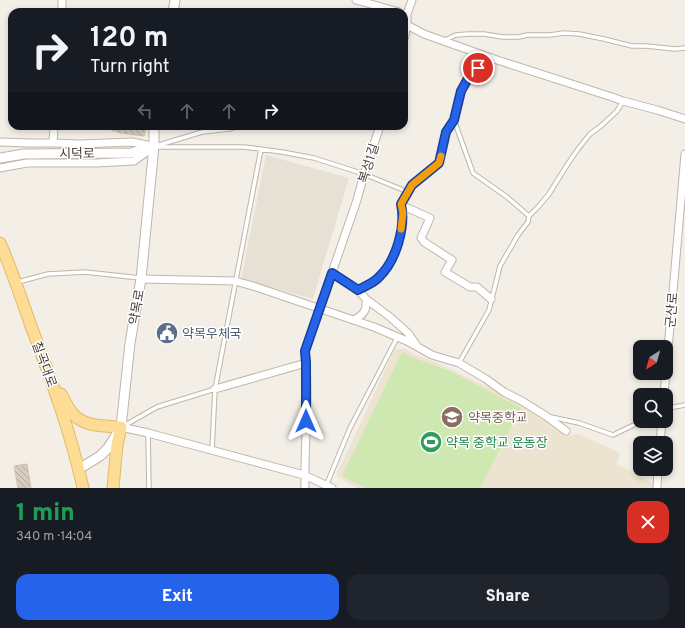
<!DOCTYPE html>
<meta charset="utf-8">
<style>
body{margin:0;font-family:Overpass,"Noto Sans KR",sans-serif;background:#20242c;color:#f1f3f6;height:100vh;display:flex;flex-direction:column;font-size:15px;white-space:nowrap}
*{box-sizing:border-box;margin:0}
p{font-size:13px;color:#9ea1a6}
.icon{flex:none;width:22px;height:22px;fill:none;stroke:currentColor;stroke-width:2;stroke-linecap:round;stroke-linejoin:round}
.map{position:relative;height:488px;overflow:hidden}
.side{display:flex;flex-direction:column;background:#171b24;flex:1}
.side>*{flex:none}
.hud{position:absolute;left:8px;top:8px;width:400px;height:122px;border-radius:12px;box-shadow:0 2px 6px #0003;background:#171b24;color:#f1f3f6;overflow:hidden}
.needle{width:26px;rotate:217deg}
.fabs{position:absolute;left:633px;top:340px;display:grid;gap:8px}
.fabs a{display:grid;place-items:center;width:40px;height:40px;border-radius:8px;background:#171b24;box-shadow:0 2px 6px #0003;font-size:20px}
.pin{position:absolute;display:grid;place-items:center;width:34px;height:34px;color:#fff;margin:-17px;border:2px solid #fff;border-radius:50%;box-shadow:0 1px 4px #0007}
.me{position:absolute;width:44px;margin:-22px;rotate:0deg;stroke-linejoin:round;filter:drop-shadow(0 0 3px #0008)}
.turn{display:flex;align-items:center;gap:14px;height:84px;padding:0 16px;font-size:18px}
.turn .icon{width:52px;height:52px;stroke-width:2.5}
.turn b{display:block;font-size:28px;line-height:34px}
.lanes{display:flex;align-items:center;height:38px;padding:0 16px;background:#0003;justify-content:center;gap:20px;direction:ltr}
.lanes .off{opacity:.35}
.round{display:grid;place-items:center;flex:none;width:42px;height:42px;border-radius:12px;background:#20242c}
.head{display:flex;align-items:center;justify-content:space-between;height:68px;padding:0 16px}
h1{font-size:24px;font-weight:800;line-height:30px;color:#1e9e55}
.primary-button{display:flex;gap:8px;margin-top:auto;padding:8px 16px}
.primary-button a{flex:1;height:46px;border-radius:12px;background:#2563eb;color:#fff;font-size:16px;font-weight:800;line-height:46px;text-align:center}
.primary-button a+a{background:#20242c;color:#f1f3f6}
.map>svg:first-child{display:block}
.residential{fill:#e7e1d5}
.education{fill:#ece4d1}
.garden{fill:#cfe7b0}
.building{fill:url(#building-back-hatch);stroke:#cfc2af}
.lines{fill:none;stroke-linecap:round;stroke-linejoin:round}
.service-casing{stroke:#beb6a9;stroke-width:5.5}
.minor-casing{stroke:#beb6a9;stroke-width:9}
.tertiary-casing{stroke:#beb6a9;stroke-width:11}
.primary-casing{stroke:#e2ba65;stroke-width:13}
.service{stroke:#fff;stroke-width:3.5}
.minor{stroke:#fff;stroke-width:7}
.tertiary{stroke:#fff;stroke-width:9}
.primary{stroke:#fddd96;stroke-width:11}
.route-casing{stroke:#184099;stroke-width:10}
.route{stroke:#2563eb;stroke-width:7}
.slow{stroke:#f59e0b;stroke-width:7}
.labels{text-anchor:middle;stroke-width:3;stroke-linejoin:round;paint-order:stroke}
.street-label{font-size:13px;fill:#463f36;stroke:#fff}
.service-label{font-size:13px;fill:#4e5e75;stroke:#fff;text-anchor:start}
.education-label{font-size:13px;fill:#785e54;stroke:#fff;text-anchor:start}
.leisure-label{font-size:13px;fill:#27864d;stroke:#fff;text-anchor:start}
</style>
<div class="map">
<svg width="685" height="488" viewBox="0 0 685 488">
<defs>
<pattern id="building-back-hatch" width="6" height="6" patternUnits="userSpaceOnUse"><rect width="6" height="6" fill="#d8cdbf"/><path d="M-1 5l2 2M0 0l6 6M5-1l2 2" fill="none" stroke="#b1a89c"/></pattern>
</defs>
<rect width="100%" height="100%" fill="#f3efe7"/>
<path class="residential" d="M266 155 349 178 313 299 241 279Z"/>
<path class="education" d="M395 349H406L415 355 433 361 505 395 534 414 548 421 567 436 579 434 620 453 617 464 662 488H357L336 476Z"/>
<path class="garden" d="M402 352 414 358 452 372 521 408 480 488H366L342 476Z"/>
<path class="building" d="M103 126H146L144 136 121 133 103 127Z
M27 464 31 488H18L14 466Z"/>
<g class="lines">
<g class="service-casing">
<path id="service" d="M445 40 456 35 468 34H484L503 37H519L527 35H550L564 33 579 34 604 39 632 46H646L675 49 685 48
M454 120 473 173 507 197 529 216
M159 145 202 132 229 129 239 126
M155 147H244L282 152 314 158 364 174 408 192 412 185 439 163 446 132 454 120 461 91 470 75 478 68 495 61
M18 282 48 274 85 272 140 278
M358 290C364 286 374 282 379 277 393 264 404 233 403 214 403 211 402 208 401 205L408 192
M459 363 489 310 500 266 518 235 528 222 529 216 538 207 549 194 567 165 578 149 590 134 601 126 617 111 623 101
M666 409 669 408 685 405
M551 417 579 423 613 435 642 421
M122 427 157 407 215 389
M148 433 149 488
M212 450 215 389 261 149
M326 486 350 428 397 338"/>
</g>
<g class="minor-casing">
<path id="minor" d="M356 0 399 12
M62 12V0
M407 25 424 34 497 60 612 97 623 101 657 110 685 119
M404 39 407 25V14L412 0
M0 142 29 143H56L79 144 132 142 152 146
M53 143 54 126
M0 168 27 163H96L134 161 151 149
M401 205 430 218 421 238 424 242 452 260 445 272 470 287H477L491 299
M332 273 358 290 366 299 390 317 408 333 417 346
M141 279 235 281 256 287 374 327 407 341 432 355 459 363 486 379 504 392 522 401 546 416 566 431
M354 320C364 314 367 311 366 299
M215 389 306 363
M664 395 685 154
M121 427 148 433 304 475 332 488
M660 443 662 421
M305 488C304 442 310 396 305 351L357 200 364 174 380 126
M657 488 658 469"/>
</g>
<g class="tertiary-casing">
<path id="tertiary" d="M173 12 175 0
M0 158 24 154 131 153 154 146
M79 469 100 456 108 448 121 427 130 343 141 279 154 146V126"/>
</g>
<g class="primary-casing">
<path id="primary" d="M0 243C12 270 21 298 31 326 51 379 71 433 83 488
M61 394C65 401 68 408 73 414 84 427 106 426 121 427L117 445 113 488"/>
</g>
<use href="#service" class="service"/>
<use href="#minor" class="minor"/>
<use href="#tertiary" class="tertiary"/>
<use href="#primary" class="primary"/>
</g>
<g class="lines">
<g class="route-casing">
<path id="route" d="M306 421V363L305 351 332 273 358 290C365 286 374 283 379 277 396 261 406 227 401 204L412 185 439 163 446 132 454 120 461 91 470 75 478 68"/>
</g>
<use href="#route" class="route"/>
<path class="slow" d="M401 229 403 213 401 204 412 185 439 163 441 156"/>
</g>
<defs>
<g id="civic-disc" transform="scale(1.15)"><circle r="9.5" fill="#5c6f8a" stroke="#fff"/><path d="M-.6-6.5H3V-4.5H.6V-3L4-1V1h2V6H-6V1h2V-1L-.6-3ZM-1.2 2.5V6h2.4V2.5Z" fill="#fff"/></g>
<g id="school-disc" transform="scale(1.15)"><circle r="9.5" fill="#8d6e63" stroke="#fff"/><path d="M0-5L7-2L0 1L-7-2ZM-4 1L0 2.5L4 1V4Q0 6-4 4Z" fill="#fff"/></g>
<g id="stadium-disc" transform="scale(1.15)"><circle r="9.5" fill="#2e9e5b" stroke="#fff"/><path d="M0-5a6.5 5 0 1 0 0 10a6.5 5 0 1 0 0-10ZM-3.5-1.8h7v3.6h-7Z" fill="#fff"/></g>
</defs>
<g fill-rule="evenodd">
<use href="#civic-disc" x="167" y="333"/>
<use href="#school-disc" x="452" y="417"/>
<use href="#stadium-disc" x="431" y="442"/>
</g>
<g class="labels">
<g class="street-label">
<text transform="translate(77 153) rotate(-1)" y="5">시덕로</text>
<text transform="translate(368 163) rotate(-72)" y="5">복성1길</text>
<text transform="translate(136 307) rotate(-80)" y="5">약목로</text>
<text transform="translate(671 310) rotate(-85)" y="5">군산로</text>
<text transform="translate(45 364) rotate(70)" y="5">칠곡대로</text>
</g>
<g class="service-label">
<text x="182" y="338">약목우체국</text>
</g>
<g class="education-label">
<text x="468" y="422">약목중학교</text>
</g>
<g class="leisure-label">
<text x="446" y="447">약목 중학교 운동장</text>
</g>
</g>
</svg>
<div class="fabs">
<a><svg class="needle" viewBox="-14 -14 28 28"><path d="M0-13l5 13h-10z" fill="#e53935"/><path d="M0 13l5-13h-10z" fill="#9ea1a6"/></svg></a>
<a><svg class="icon" aria-label="search" viewBox="0 0 24 24"><circle cx="10" cy="10" r="6"/><path d="M15 15l6 6"/></svg></a>
<a><svg class="icon" aria-label="layers" viewBox="0 0 24 24"><path d="M12 4l9 5-9 5-9-5zM3 14l9 5 9-5"/></svg></a>
</div>
<div class="pin" style="left:478px;top:68px;background:#d93025"><svg class="icon" aria-label="arrive" viewBox="0 0 24 24"><path d="M6 21V4h12l-3 4 3 4H6"/></svg></div>
<svg class="me" style="left:306px;top:421px" viewBox="-20 -20 40 40"><path d="M0-17L14 15 0 8-14 15z" fill="#2563eb" stroke="#fff" stroke-width="4"/></svg>
<div class="hud">
<div class="turn"><svg class="icon" aria-label="right" viewBox="0 0 24 24"><path d="M7 20v-9h11M14 6l5 5-5 5"/></svg><div><b>120 m</b>Turn right</div></div>
<div class="lanes"><svg class="icon off" aria-label="left" viewBox="0 0 24 24"><path d="M17 20v-9H6M10 6l-5 5 5 5"/></svg><svg class="icon off" aria-label="ahead" viewBox="0 0 24 24"><path d="M12 20V5M6 11l6-6 6 6"/></svg><svg class="icon off" aria-label="ahead" viewBox="0 0 24 24"><path d="M12 20V5M6 11l6-6 6 6"/></svg><svg class="icon" aria-label="right" viewBox="0 0 24 24"><path d="M7 20v-9h11M14 6l5 5-5 5"/></svg></div>
</div>
</div>
<section class="side">
<div class="head"><div><h1>1 min</h1><p>340 m · 14:04</p></div><a class="round" style="background:#d93025;color:#fff"><svg class="icon" aria-label="close" viewBox="0 0 24 24"><path d="M6 6l12 12M18 6L6 18"/></svg></a></div>
<div class="primary-button"><a>Exit</a><a>Share</a></div>
</section>
